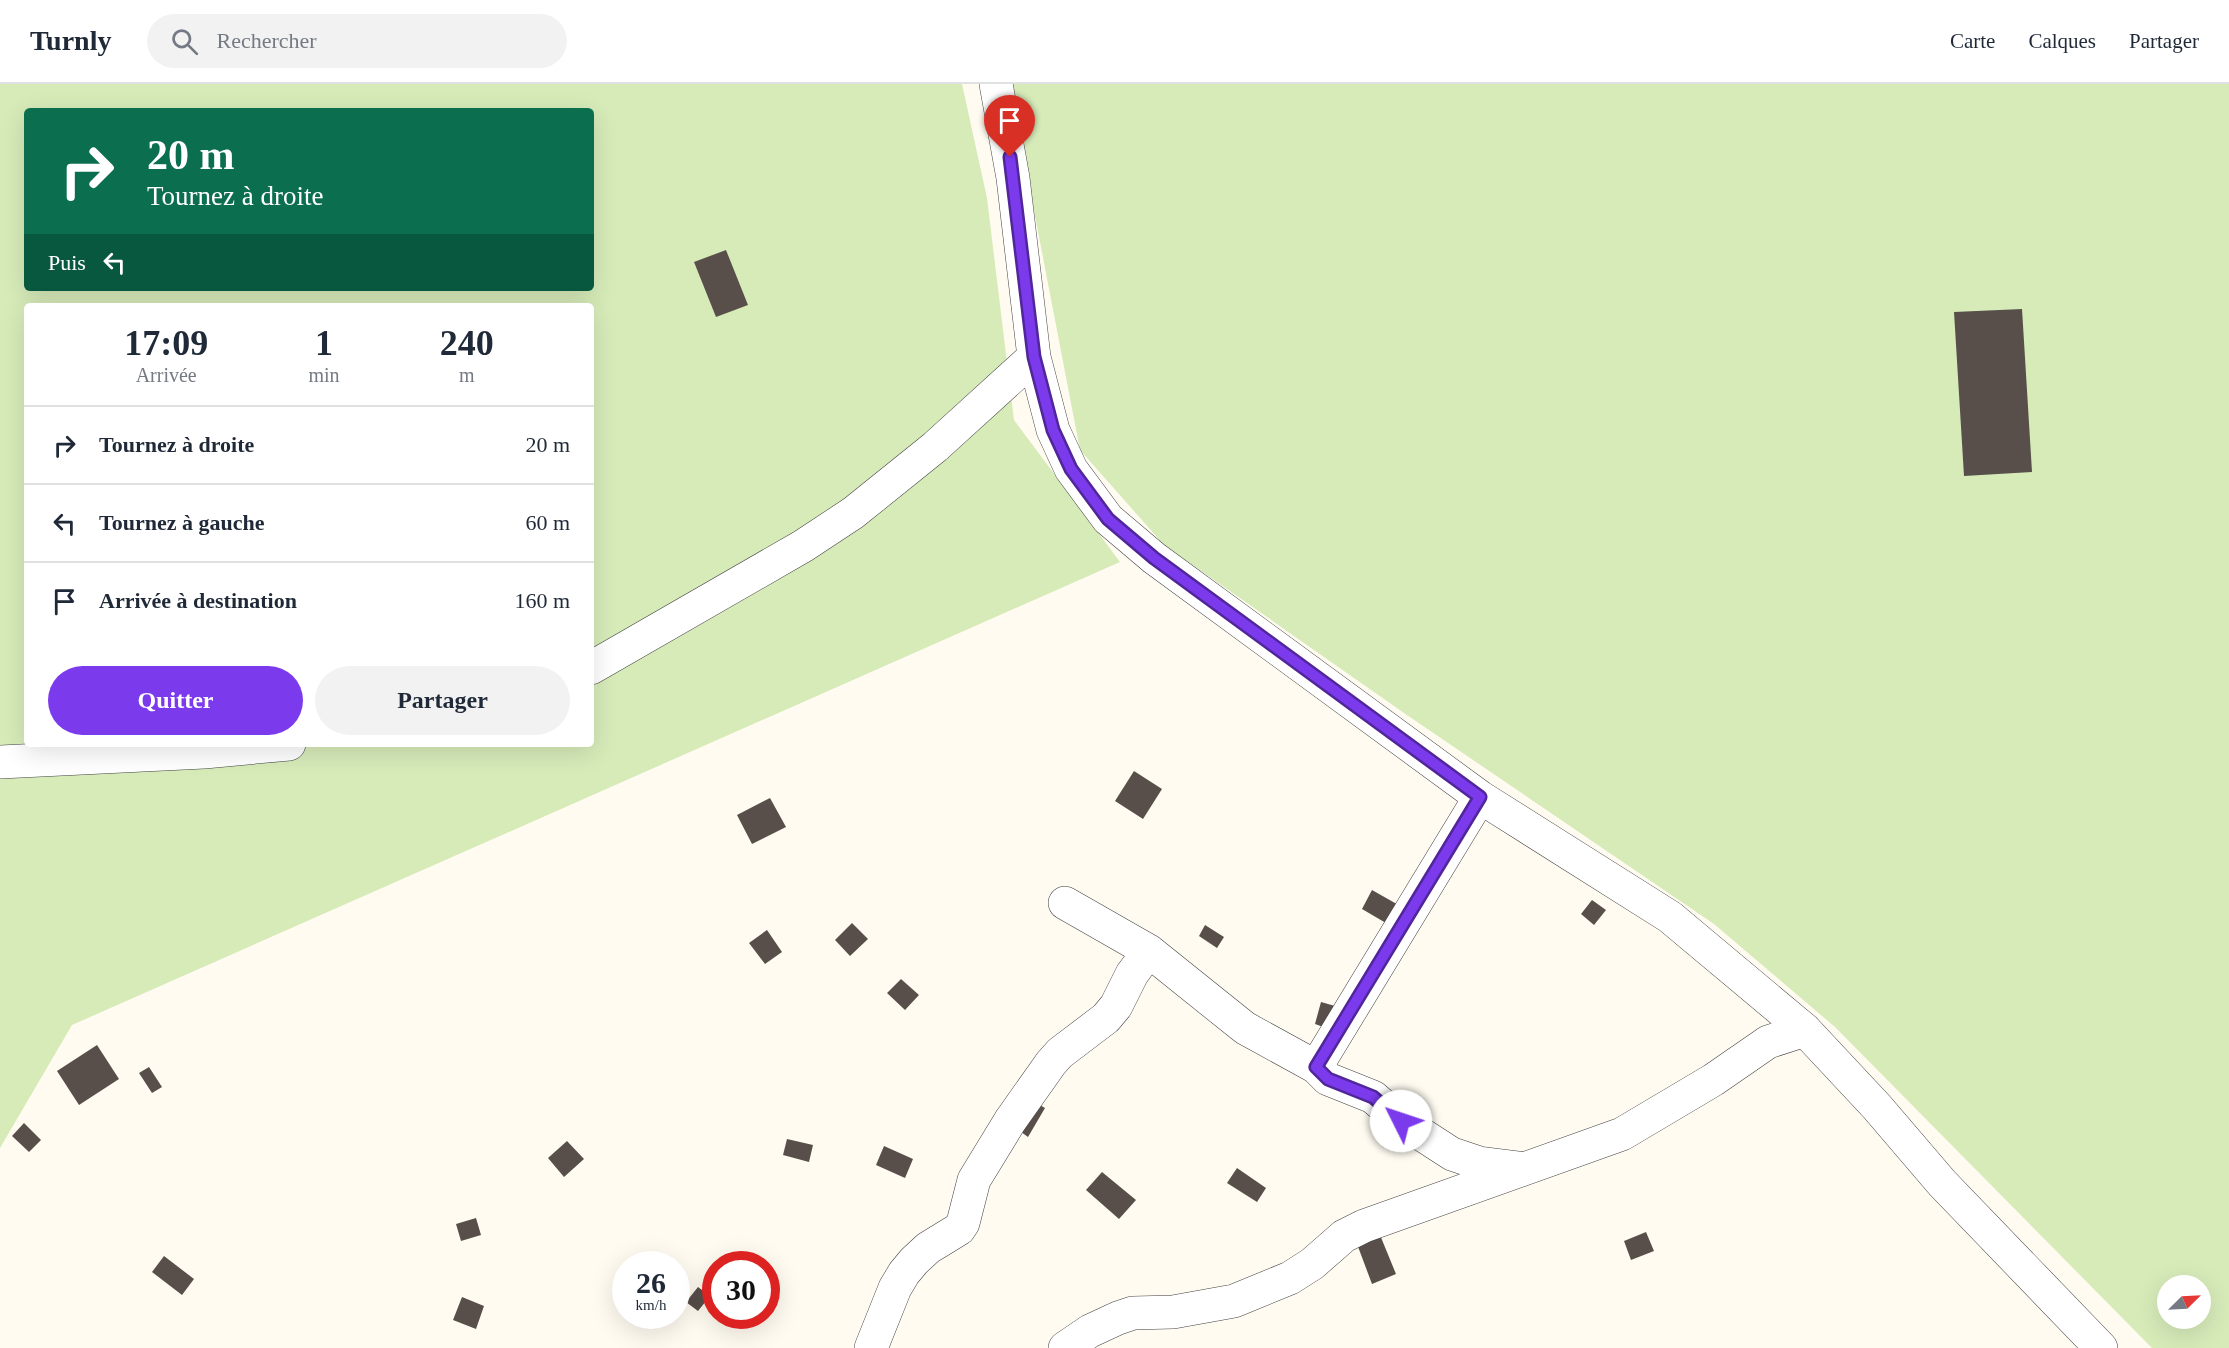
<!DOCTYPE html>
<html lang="fr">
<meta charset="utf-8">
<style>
body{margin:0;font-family:Georgia,serif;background:#f2f2f3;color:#1f2937;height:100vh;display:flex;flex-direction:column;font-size:22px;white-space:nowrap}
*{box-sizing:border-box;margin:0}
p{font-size:20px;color:#747a83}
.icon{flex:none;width:33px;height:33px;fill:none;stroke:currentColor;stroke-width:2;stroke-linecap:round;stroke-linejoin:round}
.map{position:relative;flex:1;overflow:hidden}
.sheet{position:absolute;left:24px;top:219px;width:570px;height:444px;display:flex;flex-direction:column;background:#fff;border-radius:6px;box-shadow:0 6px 24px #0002}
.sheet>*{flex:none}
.banner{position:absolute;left:24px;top:24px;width:570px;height:183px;border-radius:6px;box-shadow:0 6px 24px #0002;background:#0b6e4f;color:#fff;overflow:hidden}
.needle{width:39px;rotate:66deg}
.tools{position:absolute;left:2157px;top:1191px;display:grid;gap:12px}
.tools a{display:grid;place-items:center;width:54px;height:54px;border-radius:50%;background:#fff;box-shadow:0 6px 24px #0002;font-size:30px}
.speed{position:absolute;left:612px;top:1167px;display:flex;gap:12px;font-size:30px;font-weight:700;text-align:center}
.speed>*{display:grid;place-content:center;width:78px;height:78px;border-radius:50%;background:#fff;box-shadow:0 6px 24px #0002;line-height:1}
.speed small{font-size:15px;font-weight:400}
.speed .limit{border:9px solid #d22;background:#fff;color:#111}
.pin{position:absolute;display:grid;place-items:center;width:51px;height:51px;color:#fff;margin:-62px -26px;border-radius:50% 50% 50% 0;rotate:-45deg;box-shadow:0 0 6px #0007}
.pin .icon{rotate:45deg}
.me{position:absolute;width:66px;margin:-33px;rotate:311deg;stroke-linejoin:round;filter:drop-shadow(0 0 4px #0008)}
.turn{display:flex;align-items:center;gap:21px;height:126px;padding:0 24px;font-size:27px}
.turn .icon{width:78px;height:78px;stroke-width:2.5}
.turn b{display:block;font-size:42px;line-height:51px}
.then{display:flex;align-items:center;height:57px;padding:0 24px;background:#0003;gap:12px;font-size:22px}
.eta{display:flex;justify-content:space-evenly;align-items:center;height:102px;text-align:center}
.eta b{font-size:36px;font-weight:800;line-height:42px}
.cta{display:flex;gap:12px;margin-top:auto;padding:12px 24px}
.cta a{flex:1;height:69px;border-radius:36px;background:#7c3aed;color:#fff;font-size:24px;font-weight:800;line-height:69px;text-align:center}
.cta a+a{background:#f2f2f3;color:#1f2937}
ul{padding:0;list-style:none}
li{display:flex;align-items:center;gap:18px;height:78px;padding:0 24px;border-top:2px solid #e0e1e3}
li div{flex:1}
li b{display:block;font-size:22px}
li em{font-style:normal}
header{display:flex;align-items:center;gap:36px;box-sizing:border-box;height:84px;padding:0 30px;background:#fff;border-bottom:2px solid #e0e1e3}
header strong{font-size:28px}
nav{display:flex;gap:33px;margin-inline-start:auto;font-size:21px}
.search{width:420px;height:54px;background:#f2f2f3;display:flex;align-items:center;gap:15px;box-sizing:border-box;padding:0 21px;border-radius:33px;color:#747a83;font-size:22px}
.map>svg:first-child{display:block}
.green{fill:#d7ebb9;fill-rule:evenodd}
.building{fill:#584f4b}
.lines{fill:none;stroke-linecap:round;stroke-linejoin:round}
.street-casing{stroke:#424242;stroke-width:34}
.street{stroke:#fff;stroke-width:33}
.route-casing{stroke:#51269a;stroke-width:15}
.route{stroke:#7c3aed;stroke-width:10}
</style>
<header>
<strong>Turnly</strong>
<div class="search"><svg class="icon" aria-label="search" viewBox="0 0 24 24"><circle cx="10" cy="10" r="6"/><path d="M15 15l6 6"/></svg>Rechercher</div>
<nav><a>Carte</a><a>Calques</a><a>Partager</a></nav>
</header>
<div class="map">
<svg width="2229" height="1264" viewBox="0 0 2229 1264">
<rect width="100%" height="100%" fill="#fffbf1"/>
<path class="green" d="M0 0H962L987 114 1014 336 1120 478 72 941 0 1064ZM27 27H591V204H27ZM27 222H591V660H27Z
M1007 0H2229V1264H2152L1835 943 1714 840 1404 629 1164 461 1080 366 1015 28ZM2168 1202H2200V1234H2168Z"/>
<path class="building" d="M726 166 748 221 716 233 694 178Z
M2022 225 2032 388 1964 392 1954 228Z
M1134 687 1162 705 1143 735 1115 717Z
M770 714 786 743 752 760 737 731Z
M1372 806 1402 823 1391 842 1362 825Z
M1592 816 1606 826 1594 841 1581 830Z
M852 839 868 855 850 872 835 856Z
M1205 841 1224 853 1217 864 1199 852Z
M767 846 782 868 765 880 749 859Z
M901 895 919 911 905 926 887 909Z
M1321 918 1335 922 1329 945 1315 940Z
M97 961 119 995 79 1021 57 987Z
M149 983 162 1003 152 1009 139 989Z
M1033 1017 1045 1024 1028 1053 1017 1045Z
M24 1039 41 1056 29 1068 12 1052Z
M787 1055 813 1061 809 1078 783 1071Z
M567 1057 584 1075 564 1093 548 1074Z
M884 1062 913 1075 905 1094 876 1081Z
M1237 1084 1266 1104 1257 1118 1227 1099Z
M1102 1088 1136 1116 1119 1135 1086 1106Z
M476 1134 481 1151 461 1157 456 1140Z
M1646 1148 1654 1167 1631 1176 1624 1157Z
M1380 1151 1396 1190 1372 1200 1357 1160Z
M164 1172 194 1195 182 1211 152 1188Z
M698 1203 710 1212 698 1227 686 1218Z
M462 1213 484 1222 476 1245 453 1236Z"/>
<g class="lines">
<g class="street-casing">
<path id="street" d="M996 0 1013 94 1034 273 1053 346 1071 385 1108 435 1154 474 1480 713 1670 833 1805 946 1877 1023 1942 1099 2101 1264
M591 584 803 462 853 429 935 363 1034 273
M0 678 204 668 289 660
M1480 713 1316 983 1328 995 1373 1013 1401 1037 1452 1070 1479 1079 1519 1084
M1065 819 1149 867
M871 1264 895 1204 904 1189 914 1177 928 1164 959 1145 963 1139 974 1096 1010 1037 1051 979 1060 969 1106 934 1116 922 1132 890 1149 867 1245 944 1316 983
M1065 1264 1090 1247 1118 1234 1133 1229 1173 1228 1234 1217 1290 1194 1312 1180 1344 1152 1364 1142 1622 1050 1713 996 1768 958 1805 946"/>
</g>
<use href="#street" class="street"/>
</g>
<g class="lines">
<g class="route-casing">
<path id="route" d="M1010 73 1034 273 1053 346 1071 385 1108 435 1154 474 1480 713 1316 983 1328 995 1373 1013 1401 1037"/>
</g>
<use href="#route" class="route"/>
</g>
</svg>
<div class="tools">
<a><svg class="needle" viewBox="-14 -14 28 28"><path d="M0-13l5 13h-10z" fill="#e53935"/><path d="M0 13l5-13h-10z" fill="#747a83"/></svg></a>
</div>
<div class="speed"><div>26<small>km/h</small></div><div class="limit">30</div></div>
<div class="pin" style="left:1010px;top:73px;background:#d93025"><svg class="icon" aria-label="arrive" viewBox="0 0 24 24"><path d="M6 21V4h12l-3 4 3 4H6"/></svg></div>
<svg class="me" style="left:1401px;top:1037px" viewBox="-20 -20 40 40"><circle r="19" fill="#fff"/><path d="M0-13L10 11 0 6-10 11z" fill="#7c3aed"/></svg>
<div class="banner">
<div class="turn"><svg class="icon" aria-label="right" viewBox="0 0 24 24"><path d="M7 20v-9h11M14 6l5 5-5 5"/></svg><div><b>20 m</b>Tournez à droite</div></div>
<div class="then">Puis<svg class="icon" aria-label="left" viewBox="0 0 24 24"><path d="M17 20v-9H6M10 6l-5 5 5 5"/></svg></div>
</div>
<section class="sheet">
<div class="eta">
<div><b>17:09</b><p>Arrivée</p></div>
<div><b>1</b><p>min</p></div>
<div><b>240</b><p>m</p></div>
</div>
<ul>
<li><svg class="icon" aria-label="right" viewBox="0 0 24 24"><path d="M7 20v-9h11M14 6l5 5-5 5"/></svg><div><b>Tournez à droite</b></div><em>20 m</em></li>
<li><svg class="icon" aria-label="left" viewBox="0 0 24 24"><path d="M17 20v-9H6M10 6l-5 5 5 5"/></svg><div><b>Tournez à gauche</b></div><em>60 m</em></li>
<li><svg class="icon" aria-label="arrive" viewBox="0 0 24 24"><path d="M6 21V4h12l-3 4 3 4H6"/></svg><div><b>Arrivée à destination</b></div><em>160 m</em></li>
</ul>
<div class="cta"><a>Quitter</a><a>Partager</a></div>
</section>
</div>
